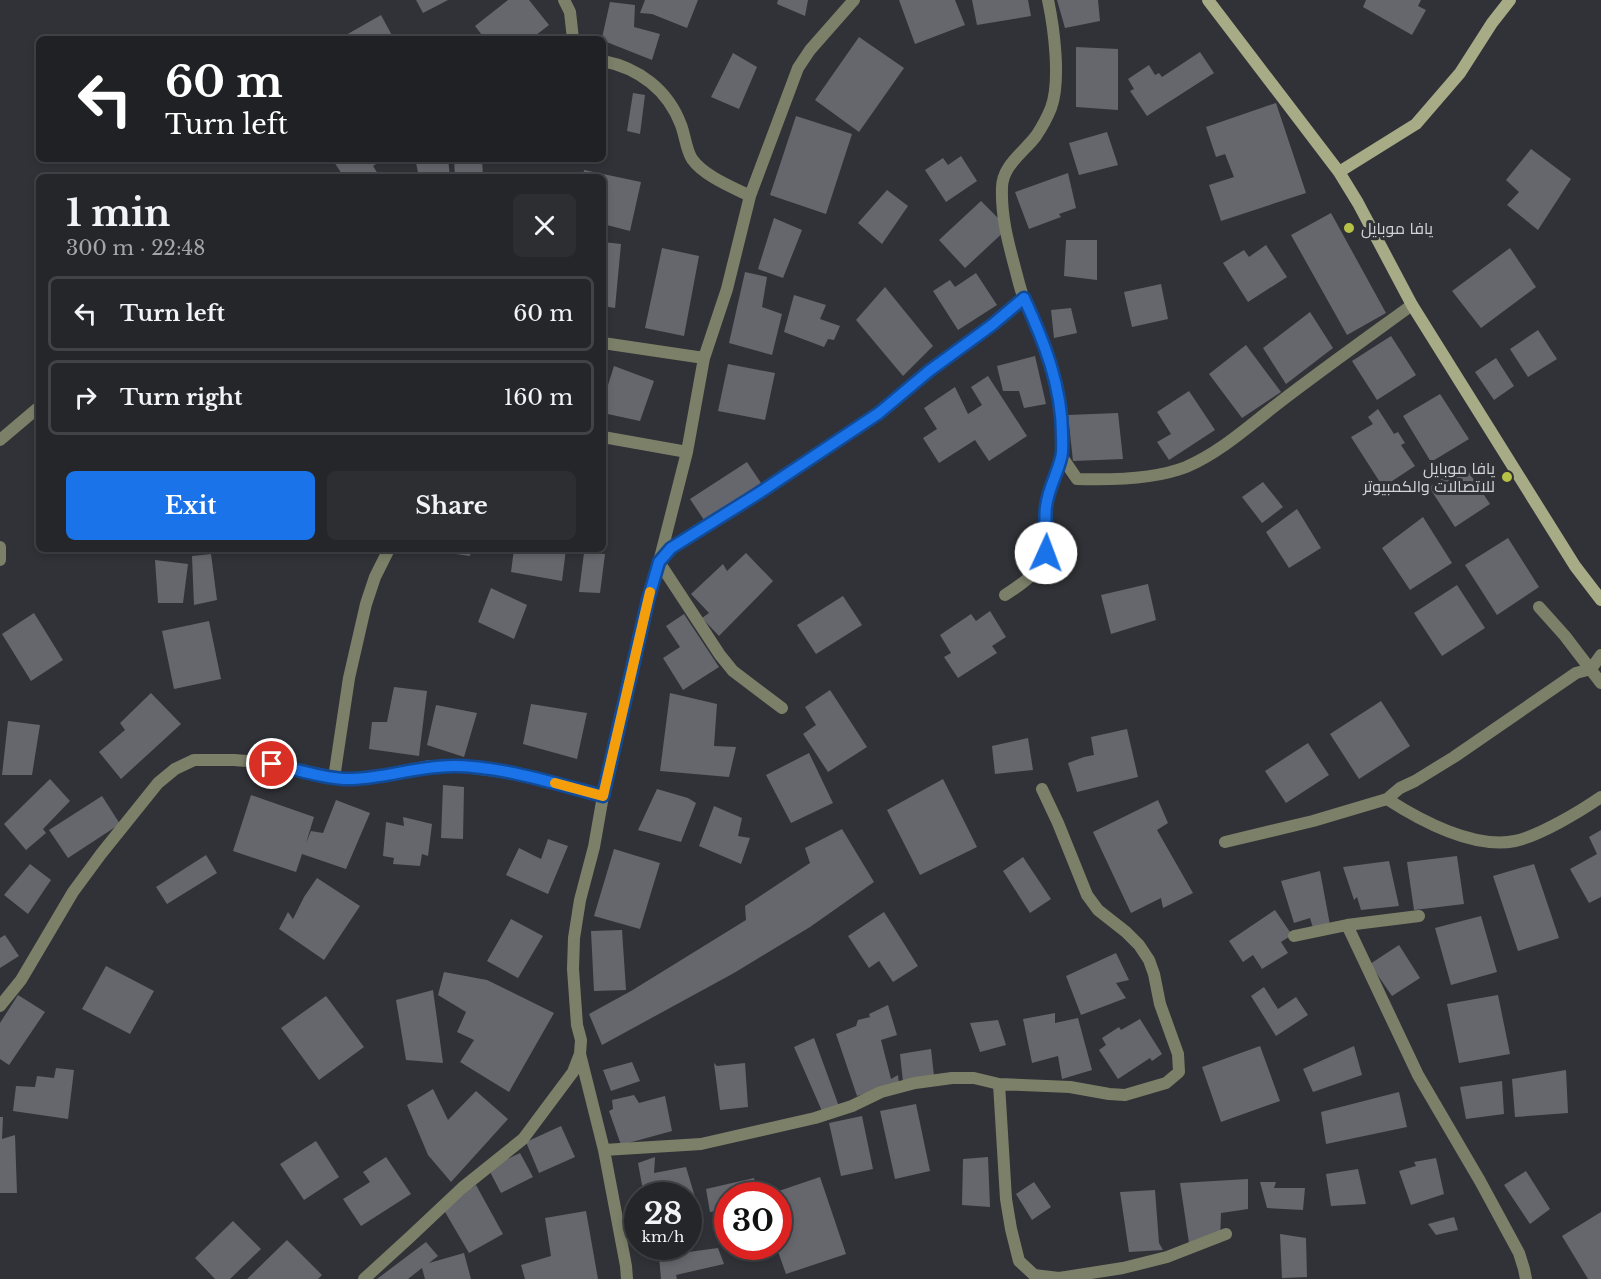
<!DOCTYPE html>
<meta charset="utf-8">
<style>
body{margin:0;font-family:"Libre Baskerville",Cairo,serif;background:#2d2e31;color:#f1f3f6;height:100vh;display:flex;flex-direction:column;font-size:22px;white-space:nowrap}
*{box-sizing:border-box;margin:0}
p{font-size:20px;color:#a3a5a8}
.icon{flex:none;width:33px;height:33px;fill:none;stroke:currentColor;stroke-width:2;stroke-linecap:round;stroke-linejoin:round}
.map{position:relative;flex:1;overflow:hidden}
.panel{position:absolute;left:36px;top:174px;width:570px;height:378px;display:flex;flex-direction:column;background:#252629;border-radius:9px;box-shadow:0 3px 9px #0003,0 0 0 2px #424346}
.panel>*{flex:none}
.banner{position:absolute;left:36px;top:36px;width:570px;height:126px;border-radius:9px;box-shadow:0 3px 9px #0003,0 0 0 2px #424346;background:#202124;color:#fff;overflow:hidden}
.speed{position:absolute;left:624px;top:1182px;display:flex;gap:12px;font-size:30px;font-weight:700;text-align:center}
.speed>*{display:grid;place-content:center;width:78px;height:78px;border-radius:50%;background:#252629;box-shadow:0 3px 9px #0003,0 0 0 2px #424346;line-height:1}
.speed small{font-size:15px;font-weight:400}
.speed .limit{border:9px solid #d22;background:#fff;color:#111}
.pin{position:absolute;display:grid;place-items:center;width:51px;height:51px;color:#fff;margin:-26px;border:3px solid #fff;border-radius:50%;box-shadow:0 2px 6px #0007}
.me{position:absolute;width:66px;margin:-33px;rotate:2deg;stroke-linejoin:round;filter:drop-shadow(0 0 4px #0008)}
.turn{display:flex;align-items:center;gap:21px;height:126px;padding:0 30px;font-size:27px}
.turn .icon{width:78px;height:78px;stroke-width:2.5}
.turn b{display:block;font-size:42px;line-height:51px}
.round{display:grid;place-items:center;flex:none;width:63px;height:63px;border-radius:9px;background:#2d2e31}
.overview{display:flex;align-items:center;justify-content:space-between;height:102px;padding:0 30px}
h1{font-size:36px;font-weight:700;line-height:45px}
.primary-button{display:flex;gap:12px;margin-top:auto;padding:12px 30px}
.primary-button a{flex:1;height:69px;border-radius:9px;background:#1a73e8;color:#fff;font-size:24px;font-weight:700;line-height:69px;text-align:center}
.primary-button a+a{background:#2d2e31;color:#f1f3f6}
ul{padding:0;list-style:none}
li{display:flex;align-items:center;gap:18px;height:75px;margin:0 12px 9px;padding:0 18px;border:3px solid #424346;border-radius:9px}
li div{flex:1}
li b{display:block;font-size:22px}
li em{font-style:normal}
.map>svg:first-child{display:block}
.building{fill:#66676d}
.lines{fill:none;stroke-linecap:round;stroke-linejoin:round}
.service{stroke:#7d8069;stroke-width:12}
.minor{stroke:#7d8069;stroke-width:12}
.secondary{stroke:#a7ac87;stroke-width:12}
.route-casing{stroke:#114b97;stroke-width:15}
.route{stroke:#1a73e8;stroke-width:10}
.slow{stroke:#f59e0b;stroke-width:10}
.poi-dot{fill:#b8c147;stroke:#313237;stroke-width:2}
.labels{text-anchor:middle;stroke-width:6;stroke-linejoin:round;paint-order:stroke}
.poi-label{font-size:16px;fill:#d2d3d6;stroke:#313237;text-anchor:start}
</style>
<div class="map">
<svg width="1601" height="1279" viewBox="0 0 1601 1279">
<rect width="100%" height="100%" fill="#313237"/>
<path class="building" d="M416 0H448L423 13Z
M508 0H529L549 25 531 39H485L475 26Z
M645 0H698L687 28 652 14 640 13Z
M778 0H808L805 16 777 4Z
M899 0H955L965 25 915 44Z
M972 0H1028L1031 16 977 25Z
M1057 0H1098L1100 21 1065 28Z
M1366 0H1421L1418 6 1426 10 1412 35 1363 7Z
M610 2 635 5 634 27 660 34 652 60 604 41 602 38Z
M381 15 394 39H339Z
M859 37 904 68 859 132 815 100Z
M1076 47 1118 49V110L1076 107Z
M1200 52 1214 73 1147 116 1130 91 1134 89 1128 79 1149 65 1155 75 1159 73 1162 77Z
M733 53 757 67 739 109 711 97Z
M633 93 645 95 640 134 627 131Z
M1276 103 1306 193 1221 221 1209 185 1234 177 1225 154 1216 157 1206 127Z
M796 116 852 134 826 214 770 195Z
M1107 132 1118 165 1079 175 1069 143Z
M1531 149 1571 179 1538 230 1507 205 1519 192 1506 180Z
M961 156 977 181 946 202 925 170 943 158 948 165Z
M332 159H384L373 166 380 177H344Z
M440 159H448L450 177H419L416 163Z
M454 159H482L483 177H455Z
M584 170 641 182 630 231 603 224V177H583Z
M1068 173 1076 208 1059 214 1061 217 1029 229 1015 192Z
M887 190 908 206 882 244 858 223Z
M981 201 1008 228 965 268 939 240Z
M1331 213 1386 313 1347 335 1291 235Z
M774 218 802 230 783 278 758 269Z
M1066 240H1097V280L1064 276Z
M603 242 621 244 615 308 603 306Z
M1266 245 1287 277 1248 302 1223 263 1244 250 1249 257Z
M662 248 699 256 684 336 645 328Z
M1510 248 1536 287 1481 328 1452 291Z
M745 272 767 277 762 307 782 314 772 355 729 343Z
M976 273 997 305 958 330 933 291 950 280 955 287Z
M1161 284 1168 319 1132 327 1124 292Z
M885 287 933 346 903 376 856 320Z
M794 295 826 305 820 319 840 326 834 340 828 339 824 347 784 332Z
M1071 308 1077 333 1054 338 1051 310Z
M1310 312 1333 348 1286 384 1263 348Z
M1538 330 1557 359 1528 377 1510 349Z
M1391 336 1416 375 1377 400 1352 361Z
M1246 345 1281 392 1242 418 1209 374Z
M1035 356 1046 404 1024 408 1019 391H1003L997 366Z
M1496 358 1514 386 1494 400 1475 372Z
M728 364 775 373 765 420 718 411Z
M614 366 654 381 640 421 603 413V401Z
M988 376 1027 436 989 461 975 440 939 463 923 438 937 429 924 408 955 387 968 414 982 405 971 387Z
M1189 391 1215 430 1169 460 1157 442 1171 434 1157 412Z
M1440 394 1469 439 1431 462 1403 416Z
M1378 409 1394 434 1398 432 1405 443 1401 445 1415 466 1383 487 1351 437 1373 424 1368 417Z
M1118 413 1123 459 1073 461 1068 415Z
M747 462 761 483 704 520 690 499Z
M1464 465 1490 504 1455 527 1429 487Z
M1263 482 1283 507 1262 523 1242 497Z
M1297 509 1321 548 1289 568 1266 532Z
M1423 517 1452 563 1410 590 1382 548Z
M1508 538 1539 587 1497 615 1465 565Z
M428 549H471L470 556 428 550Z
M514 549H566L562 581 511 572Z
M584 553 605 554 600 593 579 592Z
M746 553 773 581 719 636 702 618 709 613 691 594 723 564 727 571Z
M211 554 217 600 194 605 192 556Z
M155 560 188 564 183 603H158Z
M1148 584 1156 620 1111 634 1101 595Z
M1457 585 1485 628 1442 656 1414 613Z
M491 588 527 605 514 639 478 622Z
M843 596 862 625 816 654 797 625Z
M990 611 1006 637 992 646 997 653 958 678 944 657 951 653 940 635 971 614 976 621Z
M34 613 63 660 31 681 2 634Z
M684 614 719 667 683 690 663 658 680 647 666 626Z
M209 621 221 679 174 689 162 631Z
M394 687 427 691 419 756 369 749 372 722H387Z
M830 690 867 747 828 772 803 734 816 725 805 707Z
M151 693 181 724 121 779 99 752 125 730 120 723Z
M670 693 717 704 714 746 736 747 729 777 660 771Z
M1381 701 1410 746 1359 779 1330 734Z
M531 704 587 713 577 759 523 744Z
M436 705 477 713 464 757 427 745Z
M8 721 40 725 32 775H2Z
M1127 729 1138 777 1077 792 1068 763 1084 757 1094 755 1091 737Z
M1028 738 1033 770 995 774 992 746Z
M1308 743 1329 775 1286 803 1265 771Z
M809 753 833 803 791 823 766 775Z
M50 779 70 801 43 829 46 833 26 850 4 824Z
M943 779 977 847 920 875 887 810Z
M443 785 464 787 463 839 441 838Z
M657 789 688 798 696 803 681 842 638 830Z
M251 795 314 817 306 843 311 831 323 833 336 800 370 813 346 869 302 854 296 872 233 851Z
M102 796 120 824 68 858 49 830Z
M1158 800 1168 823 1157 830 1193 893 1163 908 1161 898 1131 913 1093 832Z
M714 806 742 818 738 836 750 838 741 864 699 846Z
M403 817 432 824 428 856 422 854 420 866 393 864 394 858 383 856 386 822 404 826Z
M842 829 874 882 810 927 734 973 602 1045 589 1014 631 991 746 920 745 906 810 863 805 848Z
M1601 830V897L1589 903 1570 869 1597 854 1589 837Z
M548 839 568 846 548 894 506 875 519 848 541 859Z
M614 849 660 863 640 929 594 916Z
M206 855 217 873 167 904 156 887Z
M1457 856 1464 904 1414 910 1407 862Z
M1023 857 1051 899 1030 913 1003 871Z
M1389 861 1399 906 1361 910 1357 897 1354 900 1343 867Z
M30 864 51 880 28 914 4 895Z
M1534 864 1559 938 1518 951 1493 876Z
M1320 871 1330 925 1314 931 1310 918 1294 923 1281 881Z
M317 878 360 906 324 960 279 929 288 912 293 919 304 897Z
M1275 910 1292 935 1281 942 1288 953 1262 969 1253 955 1243 962 1229 941Z
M884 912 918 966 893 982 879 961 869 968 848 936Z
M1481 916 1497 972 1451 985 1435 928Z
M511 919 543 936 518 978 487 961Z
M622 930 626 990 594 991 591 931Z
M5 935 19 956 0 968V938Z
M1399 945 1420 978 1392 996 1370 964Z
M1116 953 1129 980 1116 983 1126 998 1081 1015 1066 976Z
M106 966 154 991 130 1034 82 1009Z
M444 972 487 980 554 1013 509 1092 460 1062 474 1040 457 1032 466 1012 438 995Z
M1264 987 1278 1009 1296 997 1308 1015 1276 1036 1251 996Z
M433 990 443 1063 406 1060 396 1000Z
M18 995 45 1012 9 1065 0 1059V1023Z
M1498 995 1510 1054 1459 1063 1447 1004Z
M326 996 364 1047 319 1080 281 1028Z
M888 1005 897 1035 881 1040 891 1079 898 1075 899 1084 857 1096 836 1034 856 1026 858 1020 870 1017 869 1014Z
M1055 1013V1023L1078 1018 1092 1070 1062 1079 1058 1056 1032 1063 1023 1019Z
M1140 1019 1162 1054 1152 1061 1150 1058 1118 1079 1099 1050 1106 1045 1102 1038 1119 1027 1121 1030Z
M998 1020 1006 1045 980 1052 970 1023Z
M814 1038 841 1112 825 1118 794 1047Z
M1260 1046 1280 1101 1221 1122 1202 1067Z
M1354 1046 1362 1075 1313 1092 1303 1069Z
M931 1049 934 1076 903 1082 900 1054Z
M632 1062 640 1081 611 1091 603 1070Z
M714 1063 717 1066 745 1063 748 1107 720 1110Z
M56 1068 74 1070 68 1119 13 1111 16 1086 35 1087 37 1076 54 1078Z
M1566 1070 1568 1113 1515 1117 1512 1079Z
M1502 1081 1504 1114 1466 1119 1460 1087Z
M433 1089 448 1120 476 1091 508 1119 451 1182 428 1155 407 1105Z
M1399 1092 1407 1127 1326 1144 1321 1112Z
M634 1095 639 1103 665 1096 672 1131 621 1145 609 1111 613 1109 612 1100Z
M916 1104 930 1171 895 1179 880 1111Z
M862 1116 873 1169 841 1176 829 1123Z
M0 1117H3L2 1139 15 1135 17 1193H0Z
M561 1126 575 1157 539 1173 526 1142Z
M316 1141 339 1177 304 1200 280 1164Z
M520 1153 533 1177 501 1193 488 1168Z
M386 1157 411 1194 361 1226 343 1199 370 1182 363 1172Z
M655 1157 654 1173 686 1167 695 1197 688 1198V1196H644L638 1163Z
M988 1157 990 1207 962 1205 963 1159Z
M1436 1158 1444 1194 1411 1205 1399 1171 1416 1166 1414 1162Z
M1358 1169 1366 1204 1331 1206 1326 1174Z
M1526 1171 1550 1209 1530 1224 1504 1185Z
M820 1177 846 1254 786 1274 776 1246H778V1196L767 1195Z
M754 1178 759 1196H728V1209L710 1212 706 1189Z
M1248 1179V1209L1221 1213 1220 1243H1189L1180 1183Z
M1034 1182 1051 1207 1032 1220 1016 1194Z
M1260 1182H1276L1274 1188H1305L1303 1210 1267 1208Z
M476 1185 503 1234 469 1253 441 1205Z
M1155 1190 1159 1243 1163 1250 1129 1252 1120 1192Z
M586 1211 598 1279H525L521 1265 551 1256 545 1218Z
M1601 1212V1279H1588L1562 1236Z
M1454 1217 1458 1230 1436 1235 1428 1224Z
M233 1221 261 1249 230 1279H215L195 1258Z
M1280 1234 1306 1238 1307 1277 1282 1278Z
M287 1240 322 1275 318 1279H247Z
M426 1242 438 1256 429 1263 464 1253 471 1279H425L422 1268 408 1279H377Z
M718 1248 724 1264 676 1275 677 1279H661L659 1256Z"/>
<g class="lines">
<path class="service" d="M0 440 39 407
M1539 607 1565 636 1601 683
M334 778 349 678 366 604 375 577 389 549
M1387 799C1421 821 1474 849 1515 841 1539 836 1581 811 1601 797
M1225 842 1313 821 1387 799 1400 788 1415 781 1454 757 1576 673 1591 669 1601 655"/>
<path class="minor" d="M564 0 570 12 573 39
M603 61C639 68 668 90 681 125 685 135 686 150 692 159 704 176 732 187 750 196
M603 343 704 358
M603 437 687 452
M1062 457 1077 479C1109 480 1156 479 1186 467 1221 452 1250 425 1280 402 1323 369 1368 337 1412 305
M0 547V560
M661 560 671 548 759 493 879 413 929 371 992 325 1024 298
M659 562 720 655 733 671 782 708
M1005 595C1027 581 1046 568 1048 540 1048 530 1045 519 1046 509 1047 490 1059 475 1062 457 1065 439 1062 411 1058 393 1053 360 1037 330 1024 299 1020 289 1018 279 1015 268 1008 242 1001 216 1002 188 1002 166 1023 153 1036 136 1042 127 1047 118 1051 108 1061 81 1054 28 1048 0
M1347 925 1418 1075 1480 1181 1519 1253 1524 1269 1526 1279
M1294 936 1347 925 1419 916
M0 1006 21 980 73 892 101 854 158 783 175 769 194 760H234L272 763 334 778 350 779 386 775 429 766H458L511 773 603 796
M580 1054 604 1150 626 1266 627 1279
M999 1084 1006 1199 1011 1229 1019 1261 1034 1275 1059 1278 1123 1268 1167 1257 1226 1234
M604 1150 701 1144 815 1118 852 1106 881 1092 915 1083 952 1078H974L999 1084 1070 1087 1109 1094 1125 1095 1166 1083 1179 1072 1178 1054 1160 1004 1154 974 1149 960 1139 945 1126 932 1098 910 1087 895 1058 823 1042 789
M364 1279 410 1237 462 1188 523 1139 573 1072 580 1054 581 1040 577 1025 573 969 574 938 580 900 594 847 603 796 648 600 659 562 687 452 704 358 727 289 750 196 798 68 810 50 854 0"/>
<path class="secondary" d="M1208 0 1339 172 1416 124 1460 73 1492 23 1510 0
M1339 172 1358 203 1412 305 1575 566 1601 600"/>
</g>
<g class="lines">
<g class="route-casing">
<path id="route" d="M272 764C294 769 330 780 352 779 388 778 421 765 456 766 505 767 556 784 603 796L648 600 659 562 671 548 759 493 879 413 929 371 992 325 1024 298C1044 341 1062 387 1062 435 1062 442 1063 451 1061 458 1057 475 1048 489 1046 507 1044 522 1048 536 1046 553"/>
</g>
<use href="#route" class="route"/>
<path class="slow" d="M555 783 603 796 650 592"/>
</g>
<g class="poi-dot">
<circle cx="1349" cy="228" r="6"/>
<circle cx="1507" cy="477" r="6"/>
</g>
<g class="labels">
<g class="poi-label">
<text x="1361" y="234">يافا موبايل</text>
<text x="1495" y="474" text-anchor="end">يافا موبايل<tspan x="1495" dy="18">للاتصالات والكمبيوتر</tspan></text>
</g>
</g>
</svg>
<div class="speed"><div>28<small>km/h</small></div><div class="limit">30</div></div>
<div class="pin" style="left:272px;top:764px;background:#d93025"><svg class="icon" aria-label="arrive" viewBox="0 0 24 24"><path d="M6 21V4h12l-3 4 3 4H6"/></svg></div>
<svg class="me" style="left:1046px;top:553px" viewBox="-20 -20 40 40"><circle r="19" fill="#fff"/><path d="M0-13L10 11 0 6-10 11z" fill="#1a73e8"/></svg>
<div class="banner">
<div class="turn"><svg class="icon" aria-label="left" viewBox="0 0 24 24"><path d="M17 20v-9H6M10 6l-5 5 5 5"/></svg><div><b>60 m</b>Turn left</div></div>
</div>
<section class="panel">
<div class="overview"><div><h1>1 min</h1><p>300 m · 22:48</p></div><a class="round"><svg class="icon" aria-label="close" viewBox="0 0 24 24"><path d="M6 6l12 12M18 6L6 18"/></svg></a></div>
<ul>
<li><svg class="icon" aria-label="left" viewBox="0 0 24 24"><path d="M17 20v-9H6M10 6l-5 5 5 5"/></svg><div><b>Turn left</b></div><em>60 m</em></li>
<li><svg class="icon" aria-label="right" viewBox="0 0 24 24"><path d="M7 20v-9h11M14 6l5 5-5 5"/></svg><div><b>Turn right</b></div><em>160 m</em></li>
</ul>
<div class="primary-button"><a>Exit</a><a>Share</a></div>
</section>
</div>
